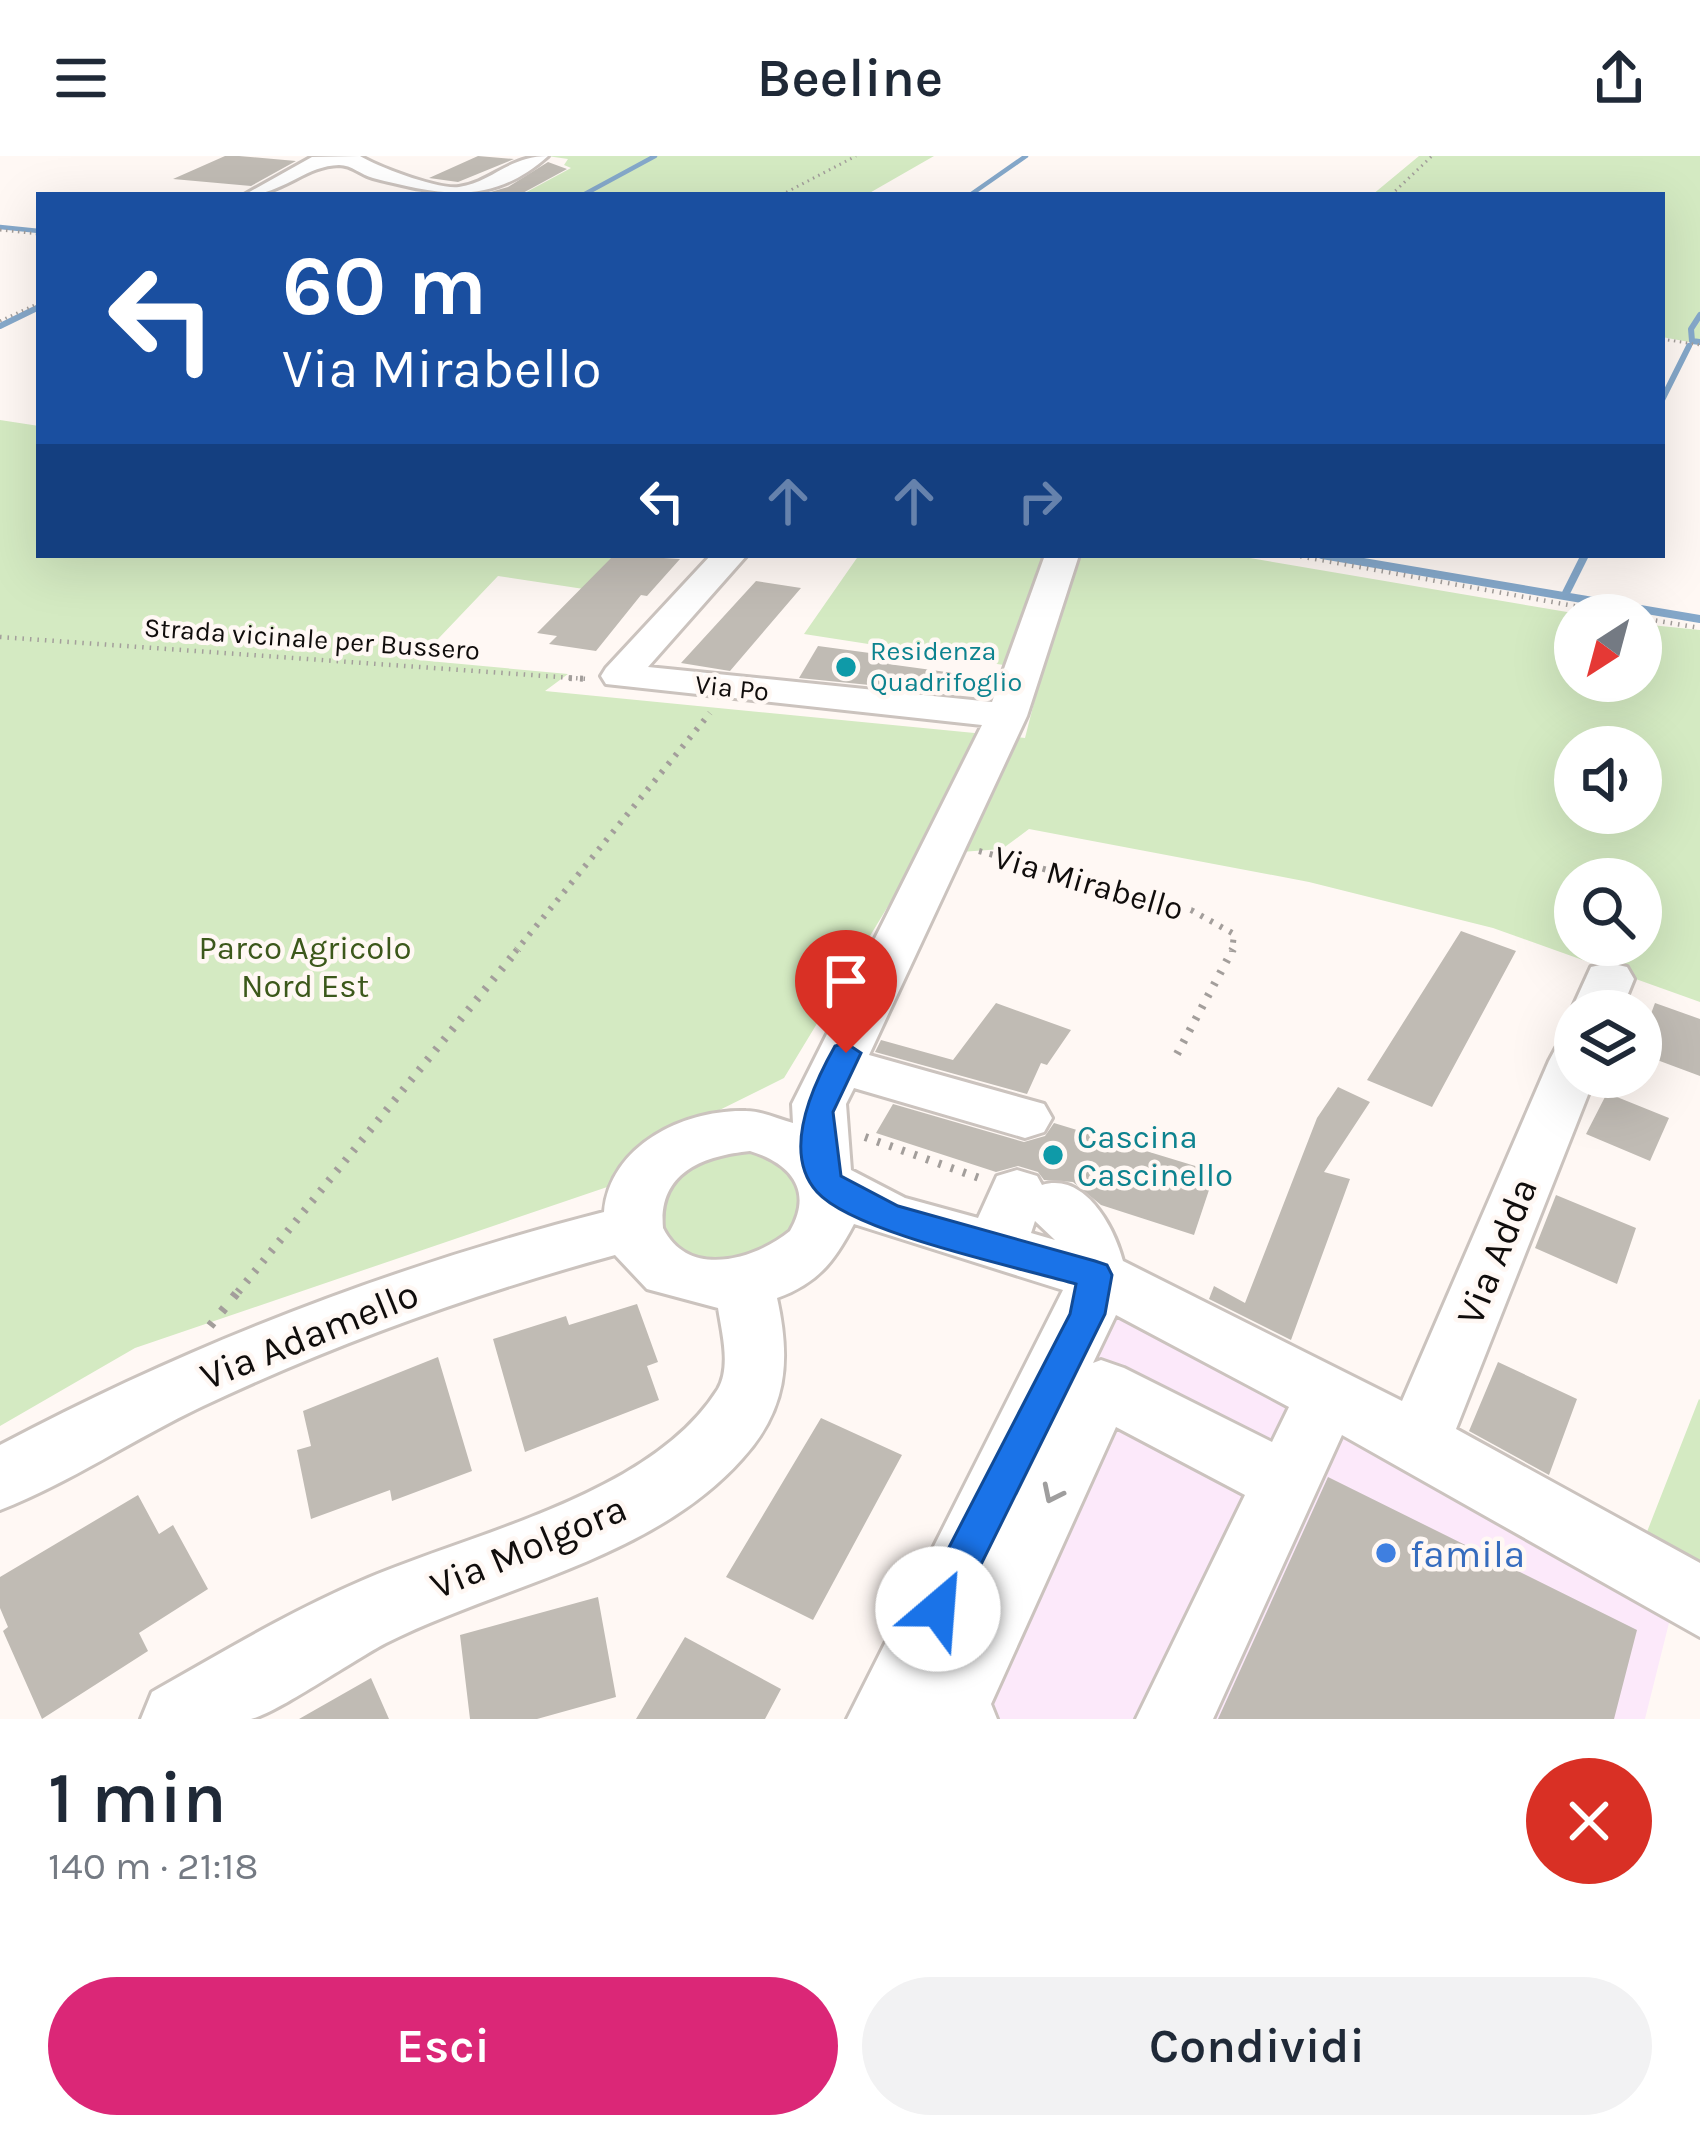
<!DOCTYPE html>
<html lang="it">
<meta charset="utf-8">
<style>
body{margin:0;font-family:Karla,sans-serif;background:#f2f2f3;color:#1f2937;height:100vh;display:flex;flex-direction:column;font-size:45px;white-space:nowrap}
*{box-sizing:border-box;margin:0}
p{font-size:39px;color:#747a83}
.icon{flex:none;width:66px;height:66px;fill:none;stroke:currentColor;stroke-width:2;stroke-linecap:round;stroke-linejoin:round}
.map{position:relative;height:1563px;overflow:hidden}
.side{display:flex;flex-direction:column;background:#fff;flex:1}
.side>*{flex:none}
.hud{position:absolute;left:36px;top:36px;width:1629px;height:366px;border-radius:0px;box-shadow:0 12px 48px #0002;background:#1a4fa0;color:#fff;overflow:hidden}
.needle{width:78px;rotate:216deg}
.fabs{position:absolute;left:1554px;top:438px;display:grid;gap:24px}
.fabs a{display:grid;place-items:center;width:108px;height:108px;border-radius:50%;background:#fff;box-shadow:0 12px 48px #0002;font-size:60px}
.pin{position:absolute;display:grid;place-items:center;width:102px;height:102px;color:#fff;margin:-123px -51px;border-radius:50% 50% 50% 0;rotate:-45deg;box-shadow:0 0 12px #0007}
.pin .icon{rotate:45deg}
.me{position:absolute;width:132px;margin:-66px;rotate:27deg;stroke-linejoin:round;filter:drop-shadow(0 0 9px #0008)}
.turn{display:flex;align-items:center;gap:42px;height:252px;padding:0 48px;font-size:54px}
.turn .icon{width:156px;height:156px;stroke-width:2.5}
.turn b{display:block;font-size:84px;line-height:102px}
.lanes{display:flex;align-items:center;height:114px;padding:0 48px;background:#0003;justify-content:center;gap:60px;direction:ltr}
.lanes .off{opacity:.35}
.round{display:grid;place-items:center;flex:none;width:126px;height:126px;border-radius:63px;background:#f2f2f3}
.headline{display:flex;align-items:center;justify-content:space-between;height:204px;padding:0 48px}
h1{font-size:72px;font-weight:600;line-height:90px}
.button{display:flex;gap:24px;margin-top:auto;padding:24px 48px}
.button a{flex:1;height:138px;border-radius:72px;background:#db2777;color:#fff;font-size:48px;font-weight:600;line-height:138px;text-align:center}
.button a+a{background:#f2f2f3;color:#1f2937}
header{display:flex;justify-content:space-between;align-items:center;height:156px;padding:0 48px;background:#fff;font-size:54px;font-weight:600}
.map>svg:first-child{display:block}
.commercial{fill:#fce9fa}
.green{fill:#d4eac2;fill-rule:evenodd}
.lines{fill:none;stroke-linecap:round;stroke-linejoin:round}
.stream-far2{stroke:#85a8ca;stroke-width:4.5}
.stream-far1{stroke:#85a8ca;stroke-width:6}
.stream{stroke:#85a8ca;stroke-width:8}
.building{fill:#c0bbb4}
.minor-casing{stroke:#cbc3be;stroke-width:6}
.path-far4{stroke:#a39e9b;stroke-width:3;stroke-dasharray:1.5 4.5;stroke-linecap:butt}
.path-far3{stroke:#a39e9b;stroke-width:4.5;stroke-dasharray:1.5 6;stroke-linecap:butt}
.path-far2{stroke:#a39e9b;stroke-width:6;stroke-dasharray:3 8;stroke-linecap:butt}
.path-far1{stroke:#a39e9b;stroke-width:8;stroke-dasharray:3 10;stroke-linecap:butt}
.path{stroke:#a39e9b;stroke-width:9;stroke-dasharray:4.5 14;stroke-linecap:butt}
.minor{fill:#fff;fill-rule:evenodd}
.oneway{stroke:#9f9e9e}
.route{fill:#1a73e8;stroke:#114b97;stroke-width:3}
.culture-dot{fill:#0f9aa8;stroke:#fff8f4;stroke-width:4.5}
.shop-dot{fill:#3f7fe0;stroke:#fff8f4;stroke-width:4.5}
.labels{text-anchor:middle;stroke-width:9;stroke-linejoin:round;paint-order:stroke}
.far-street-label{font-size:27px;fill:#100d0c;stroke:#fff8f4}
.far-culture-label{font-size:27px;fill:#0d838f;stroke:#fff8f4;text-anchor:start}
.street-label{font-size:33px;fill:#100d0c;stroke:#fff8f4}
.park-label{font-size:33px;fill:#3c581b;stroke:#fff8f4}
.culture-label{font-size:33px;fill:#0d838f;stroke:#fff8f4;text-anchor:start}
.near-street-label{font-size:39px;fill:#100d0c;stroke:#fff8f4}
.near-shop-label{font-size:39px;fill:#366cbe;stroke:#fff8f4;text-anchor:start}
</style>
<header><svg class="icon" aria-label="menu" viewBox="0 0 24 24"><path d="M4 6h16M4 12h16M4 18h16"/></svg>Beeline<svg class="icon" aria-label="share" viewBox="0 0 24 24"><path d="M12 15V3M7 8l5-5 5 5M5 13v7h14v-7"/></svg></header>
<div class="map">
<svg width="1700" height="1563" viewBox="0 0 1700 1563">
<rect width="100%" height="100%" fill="#fff8f4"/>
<path class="commercial" d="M1113 1159 1145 1161 1673 1451 1645 1563H909Z"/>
<path class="green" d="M547 0H934L866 39H521L571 12 564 9 568 3Z
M1419 0H1700V188L1662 181V39H1372Z
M0 264 39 270V399H631L597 435 498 420 418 504 568 518 545 535 1025 582 1042 515 804 478 859 399H1232L1585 459H1575V525H1641V468L1700 474V846L1493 772 1309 726 1029 673 1002 693 919 699 784 922 659 984 616 1028 135 1192 0 1270ZM1575 591H1641V657H1575ZM1575 723H1641V789H1575Z
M765 994 809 1037 803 1073 731 1111 673 1094 653 1055 692 999Z
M1699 1243 1700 1244V1444L1634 1409Z"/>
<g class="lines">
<path class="stream-far2" d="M583 39 655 0
M970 39 1026 0
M0 71 39 75"/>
<path class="stream-far1" d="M1700 159 1691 173 1692 185 1700 186
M0 170 39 151
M1662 244 1689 190"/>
<path class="stream" d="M1322 399 1700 463
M1566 437 1585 399"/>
</g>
<path class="building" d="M225 0H239L296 5 251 30 173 23Z
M478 0 514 3 458 26 429 22Z
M548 6 567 13 521 38 480 39 508 31Z
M614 399 680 403 647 440 641 439 596 495 549 488 557 480 537 477Z
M756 425 801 432 730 515 681 507Z
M818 490 892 500 888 508 968 519 960 538 799 522Z
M1461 775 1516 795 1432 951 1367 924Z
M996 847 1071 874 1047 909 1041 907 1027 938 875 896 881 884 953 904Z
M1655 847 1700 863V920L1641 898V860L1649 863Z
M1338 931 1370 946 1324 1016 1350 1023 1291 1184 1209 1143 1214 1130 1245 1147 1317 962Z
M1607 937 1669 962 1650 1005 1586 978Z
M893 948 1024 986 1045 980 1054 967 1215 1016 1194 1079 1101 1049 1073 1026 1044 1024 1038 1016 1018 1010 996 1016 876 977Z
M1556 1039 1636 1072 1617 1128 1535 1092Z
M637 1148 658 1206 647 1210 659 1244 525 1296 493 1183 566 1160 569 1169Z
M438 1201 472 1315 392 1345 390 1334 311 1363 297 1294 311 1290 303 1255Z
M1498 1206 1577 1243 1549 1319 1469 1275Z
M821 1262 902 1299 813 1464 726 1421Z
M1328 1321 1637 1474 1614 1563H1218Z
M138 1339 159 1378 173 1369 208 1433 139 1477 148 1495 42 1563 3 1475 8 1471 0 1452V1421Z
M598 1441 616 1541 537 1563H470L460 1479Z
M685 1481 781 1533 765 1563H636Z
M371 1522 389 1563H299Z"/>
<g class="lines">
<g class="minor-casing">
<path id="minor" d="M360 0C378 11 439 34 459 31 492 26 509 0 548 0 491 51 440 39 373 22 361 19 352 9 339 9 304 10 283 39 244 39L312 1Z
M711 399H747L648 511 992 546 1045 399H1079L1027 560 869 899 1044 948 1052 962 1044 976 1025 982 854 932 846 948 851 1014 905 1042 978 1062 997 1020 1017 1014 1037 1020 1042 1029C1085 1016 1114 1071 1123 1105L1402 1245 1549 905 1556 892 1575 887V921H1595L1456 1273 1700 1407V1481L1342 1279 1213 1563H1136L1245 1339 1116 1271 991 1548 997 1563H847L1063 1134 854 1068C834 1106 818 1127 777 1142 791 1205 787 1254 742 1303 653 1403 502 1429 386 1487 355 1503 277 1557 251 1563 218 1563 175 1563 141 1563L152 1536C221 1497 289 1456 361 1425 471 1377 651 1340 718 1233 731 1211 722 1177 718 1152L647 1133 615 1099C473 1138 337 1187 203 1250 135 1282 70 1327 0 1354V1289C192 1187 394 1110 604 1056 610 988 686 953 746 955 762 955 778 963 793 967L792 948 982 569 606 528 601 520 606 512ZM750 995C790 1007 814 1034 790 1075 756 1103 689 1124 663 1072 658 1017 702 1000 750 995ZM1035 1065 1055 1084 1031 1077ZM1116 1159 1289 1251 1272 1286 1124 1212 1101 1204 1093 1207Z
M1609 807 1627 811 1634 823 1621 855H1575V862L1571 855 1591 811Z"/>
</g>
<path class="path-far4" d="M781 39 856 0
M1391 39 1432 0
M0 74 39 78
M0 165 39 147
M1662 183 1700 189"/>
<path class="path-far3" d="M1293 399 1624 459
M1641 462 1700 472
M0 481 587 523"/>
<path class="path-far2" d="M569 522 587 523
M979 695 1191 754 1234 778 1232 796
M515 796 710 557"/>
<path class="path-far1" d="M1177 898 1233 793
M865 981 982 1023
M238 1136 518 793"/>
<path class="path" d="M210 1170 240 1133"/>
<use href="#minor" class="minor"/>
</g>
<defs><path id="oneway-chevron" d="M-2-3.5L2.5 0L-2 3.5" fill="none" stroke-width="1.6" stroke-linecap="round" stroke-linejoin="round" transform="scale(3)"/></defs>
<use class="oneway" href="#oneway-chevron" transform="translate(1052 1338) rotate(116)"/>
<path class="route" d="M846 887 861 897 833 956 841 1020 898 1050 1095 1105 1107 1109 1112 1119 1105 1158 952 1467 938 1473 923 1467 917 1453 1070 1158 1076 1128C1018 1111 854 1077 817 1036 781 996 814 927 835 890Z"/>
<g class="culture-dot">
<circle cx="846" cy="511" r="12"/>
<circle cx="1053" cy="999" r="12"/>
</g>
<circle class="shop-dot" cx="1386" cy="1397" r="12"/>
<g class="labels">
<g class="far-street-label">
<text transform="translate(312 483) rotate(4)" y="9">Strada vicinale per Bussero</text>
<text transform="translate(732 532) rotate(6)" y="9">Via Po</text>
</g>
<g class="far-culture-label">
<text x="870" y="504">Residenza<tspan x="870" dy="31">Quadrifoglio</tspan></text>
</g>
<g class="street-label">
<text transform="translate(1089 726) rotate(16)" y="12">Via Mirabello</text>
</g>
<g class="park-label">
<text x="305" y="803">Parco Agricolo<tspan x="305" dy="38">Nord Est</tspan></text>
</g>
<g class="culture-label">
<text x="1077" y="992">Cascina<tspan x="1077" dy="38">Cascinello</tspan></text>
</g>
<g class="near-street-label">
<text transform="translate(1496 1095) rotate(-68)" y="14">Via Adda</text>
<text transform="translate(309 1178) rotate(-22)" y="14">Via Adamello</text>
<text transform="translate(528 1390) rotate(-23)" y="14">Via Molgora</text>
</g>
<g class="near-shop-label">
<text x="1410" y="1411">famila</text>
</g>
</g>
</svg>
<div class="fabs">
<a><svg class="needle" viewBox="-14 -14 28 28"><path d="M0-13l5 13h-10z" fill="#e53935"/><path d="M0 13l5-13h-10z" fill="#747a83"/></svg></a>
<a><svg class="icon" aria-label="sound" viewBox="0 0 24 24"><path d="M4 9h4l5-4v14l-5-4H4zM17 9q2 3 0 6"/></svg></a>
<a><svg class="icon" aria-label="search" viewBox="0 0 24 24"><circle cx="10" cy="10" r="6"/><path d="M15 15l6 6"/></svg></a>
<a><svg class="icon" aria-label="layers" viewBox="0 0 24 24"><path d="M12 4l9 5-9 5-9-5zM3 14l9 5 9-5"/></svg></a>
</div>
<div class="pin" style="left:846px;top:897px;background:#d93025"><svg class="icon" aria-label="arrive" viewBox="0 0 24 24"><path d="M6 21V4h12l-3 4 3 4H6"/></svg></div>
<svg class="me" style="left:938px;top:1453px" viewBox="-20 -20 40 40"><circle r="19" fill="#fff"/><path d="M0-13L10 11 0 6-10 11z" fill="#1a73e8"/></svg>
<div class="hud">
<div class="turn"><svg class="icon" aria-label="left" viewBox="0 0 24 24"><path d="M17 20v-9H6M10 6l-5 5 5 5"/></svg><div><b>60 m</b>Via Mirabello</div></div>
<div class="lanes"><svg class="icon" aria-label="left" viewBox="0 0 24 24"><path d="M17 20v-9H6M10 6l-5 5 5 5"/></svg><svg class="icon off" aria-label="ahead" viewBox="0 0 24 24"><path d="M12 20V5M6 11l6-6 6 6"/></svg><svg class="icon off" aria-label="ahead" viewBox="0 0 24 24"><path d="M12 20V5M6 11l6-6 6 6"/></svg><svg class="icon off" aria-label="right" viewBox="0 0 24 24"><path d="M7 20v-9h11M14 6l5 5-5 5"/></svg></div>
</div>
</div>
<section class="side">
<div class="headline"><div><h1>1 min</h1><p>140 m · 21:18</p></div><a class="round" style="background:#d93025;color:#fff"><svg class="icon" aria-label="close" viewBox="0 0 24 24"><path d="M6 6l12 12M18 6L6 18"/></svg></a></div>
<div class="button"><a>Esci</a><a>Condividi</a></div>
</section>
